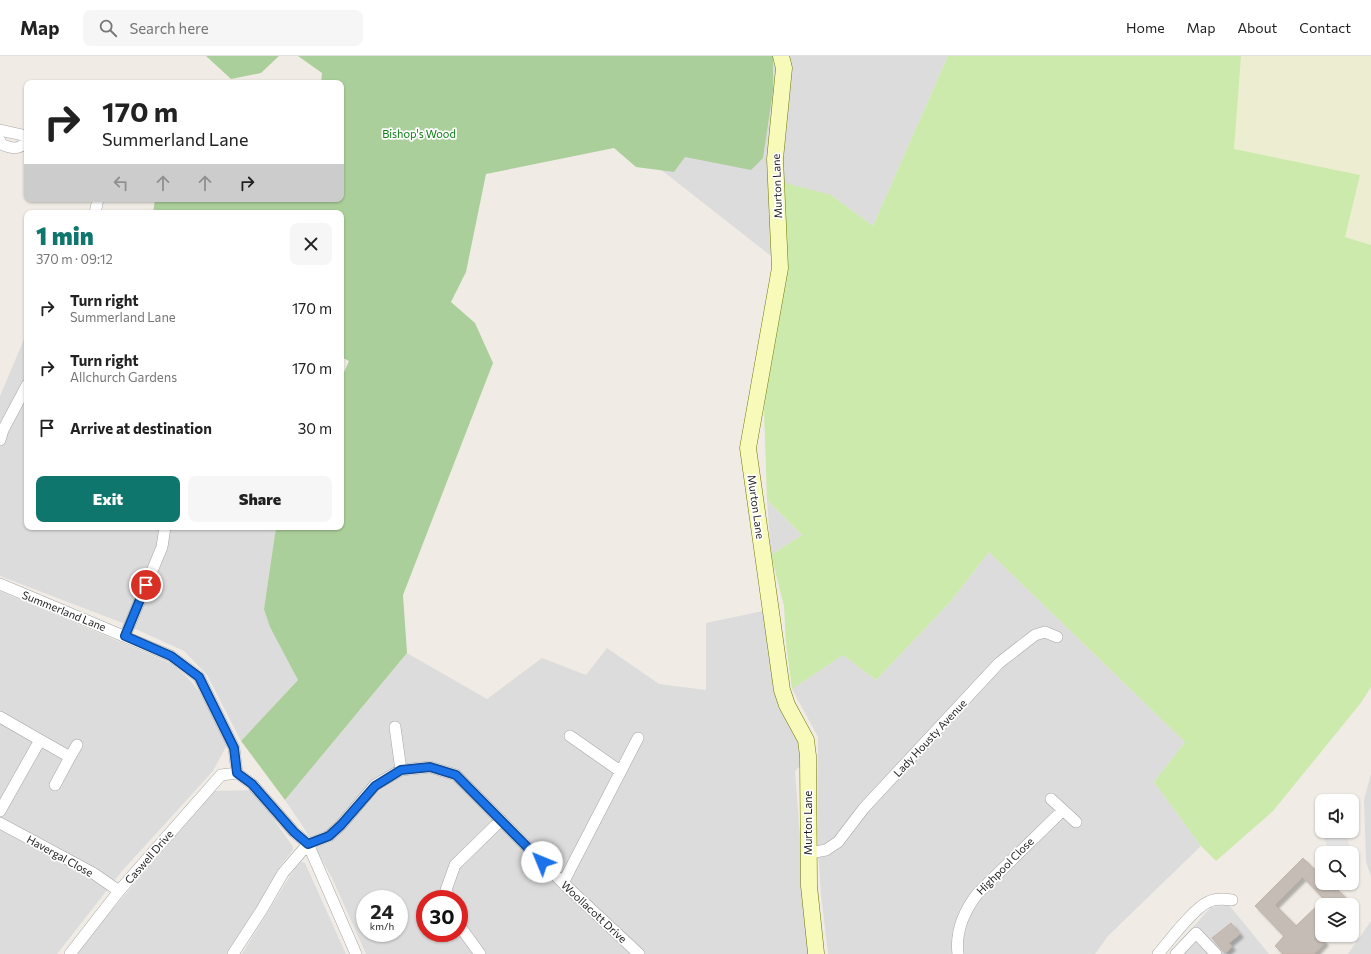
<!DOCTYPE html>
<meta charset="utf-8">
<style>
body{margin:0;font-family:Commissioner,sans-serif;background:#f6f6f6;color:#222;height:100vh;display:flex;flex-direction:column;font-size:15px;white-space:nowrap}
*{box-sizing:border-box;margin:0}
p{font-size:13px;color:#767676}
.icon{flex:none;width:22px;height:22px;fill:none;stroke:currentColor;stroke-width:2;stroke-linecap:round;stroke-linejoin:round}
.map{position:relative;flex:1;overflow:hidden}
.details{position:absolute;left:24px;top:154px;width:320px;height:320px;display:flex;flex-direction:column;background:#fff;border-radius:8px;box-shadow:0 1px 3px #0004}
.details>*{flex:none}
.top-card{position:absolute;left:24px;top:24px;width:320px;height:122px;border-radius:8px;box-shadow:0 1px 3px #0004;background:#fff;color:#222;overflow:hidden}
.tools{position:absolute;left:1315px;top:738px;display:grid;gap:8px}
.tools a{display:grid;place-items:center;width:44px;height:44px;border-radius:8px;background:#fff;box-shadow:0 1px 3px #0004;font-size:20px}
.speed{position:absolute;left:356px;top:834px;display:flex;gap:8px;font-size:20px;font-weight:700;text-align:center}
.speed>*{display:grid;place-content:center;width:52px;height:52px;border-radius:50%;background:#fff;box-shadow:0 1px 3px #0004;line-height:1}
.speed small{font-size:10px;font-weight:400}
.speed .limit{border:6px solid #d22;background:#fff;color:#111}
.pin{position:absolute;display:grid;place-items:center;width:34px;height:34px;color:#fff;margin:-17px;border:2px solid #fff;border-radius:50%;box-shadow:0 1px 4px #0007}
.me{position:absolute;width:44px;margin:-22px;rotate:315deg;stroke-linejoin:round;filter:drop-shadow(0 0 3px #0008)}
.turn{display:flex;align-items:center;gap:14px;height:84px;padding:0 12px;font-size:18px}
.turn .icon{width:52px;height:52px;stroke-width:2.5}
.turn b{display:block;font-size:28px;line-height:34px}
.lanes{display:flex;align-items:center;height:38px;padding:0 12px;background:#0003;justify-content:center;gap:20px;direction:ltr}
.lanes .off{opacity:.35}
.round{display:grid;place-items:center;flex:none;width:42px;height:42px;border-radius:8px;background:#f6f6f6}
.summary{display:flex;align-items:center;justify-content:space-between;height:68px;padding:0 12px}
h1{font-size:24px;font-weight:800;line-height:30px;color:#0f766e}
.action{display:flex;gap:8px;margin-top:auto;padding:8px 12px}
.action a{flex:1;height:46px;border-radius:8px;background:#0f766e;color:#fff;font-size:16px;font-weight:800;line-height:46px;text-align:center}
.action a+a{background:#f6f6f6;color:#222}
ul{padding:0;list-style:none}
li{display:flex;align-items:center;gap:12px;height:60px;padding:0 12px}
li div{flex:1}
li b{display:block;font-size:15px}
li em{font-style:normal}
header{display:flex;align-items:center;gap:24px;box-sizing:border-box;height:56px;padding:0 20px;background:#fff;border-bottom:1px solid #e0e0e0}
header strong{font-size:19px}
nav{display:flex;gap:22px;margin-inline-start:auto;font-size:14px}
.search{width:280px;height:36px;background:#f6f6f6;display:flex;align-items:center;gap:10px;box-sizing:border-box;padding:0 14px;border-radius:8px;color:#767676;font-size:15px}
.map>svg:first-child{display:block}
.residential{fill:#dddcdc;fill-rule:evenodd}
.farmland{fill:#edeed1}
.grass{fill:#cbeaab}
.forest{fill:#abcf9a}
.parking{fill:#e3e3e3}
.building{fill:#c5bcb5;stroke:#c2b2a8;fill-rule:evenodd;filter:url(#shadow)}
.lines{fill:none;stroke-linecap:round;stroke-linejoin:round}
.street-casing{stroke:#a6a6a6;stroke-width:12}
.secondary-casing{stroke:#6d7705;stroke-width:17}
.street{stroke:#fff;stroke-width:11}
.secondary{stroke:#f8faba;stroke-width:16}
.route-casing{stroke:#114b97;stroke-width:10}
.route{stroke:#1a73e8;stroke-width:7}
.labels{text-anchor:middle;stroke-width:3.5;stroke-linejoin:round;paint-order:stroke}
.park-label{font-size:11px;fill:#0c7e13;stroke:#fff}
.street-label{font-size:11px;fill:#1f1f1f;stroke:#fff}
</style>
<header>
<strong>Map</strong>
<div class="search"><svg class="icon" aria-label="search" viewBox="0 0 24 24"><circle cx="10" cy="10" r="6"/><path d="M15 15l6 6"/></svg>Search here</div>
<nav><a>Home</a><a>Map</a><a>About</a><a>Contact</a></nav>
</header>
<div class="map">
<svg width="1371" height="898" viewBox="0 0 1371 898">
<defs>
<filter id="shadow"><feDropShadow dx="3.5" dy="3.5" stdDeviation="1" flood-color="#0004"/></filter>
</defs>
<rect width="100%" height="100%" fill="#f0ece5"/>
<path class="residential" d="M733 0H948L873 170 831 139 785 211 646 102Z
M27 276V471H277L275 478 264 553 298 624 241 685 207 619 184 595 120 566 0 520V340Z
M767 444 802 479 771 499Z
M989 496 1185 686 1154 726 1201 790 1108 880 1095 898H828L821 839 817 777 818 681 792 633 843 599 876 624 950 546Z
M0 535 172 608 191 625 211 653 228 687 213 715 122 815 57 898H0Z
M767 554 802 684 803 708 795 715 809 898H366L332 822 304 772 285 744 407 597 487 643 542 602 586 619 607 592 659 628 706 634V567ZM365 843H399V877H365ZM425 843H459V877H425Z
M1371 717V821L1366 806 1364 744Z
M254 734 293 791V794L280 810 258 849 226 898H76L88 882 214 735Z
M301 806 305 807 346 898H242L293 815Z
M1229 849 1269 898H1169L1211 851Z
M1371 865V898H1348Z"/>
<path class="farmland" d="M1241 0H1371V189L1345 181 1233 93Z"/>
<path class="grass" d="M948 0H1241L1234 93 1360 119 1345 181 1371 189V631L1360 648 1273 755 1216 805 1201 790 1154 726 1185 686 989 496 950 546 876 624 843 599 792 633 786 587 784 550 771 499 802 479 767 444 764 354 782 126 831 139 873 170Z"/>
<path class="forest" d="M206 0H279L261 17 231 23Z
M298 0H773V35L763 102 751 114 685 101 674 116 636 111 614 92 486 118 466 216 451 246 475 267 493 307 403 539 407 597 285 744 241 685 298 624 270 571 264 553 275 478 277 471H341V323L349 305 341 301V157H153L155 143H341V27H321L322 17Z"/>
<path class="parking" d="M1322 775H1345L1359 820 1352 822V797H1329Z"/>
<path class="building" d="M1303 802 1322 821V827H1328L1335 835 1337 833 1352 849H1322V872L1317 878 1325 886 1314 898H1283L1275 890 1284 880 1255 850ZM1303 821 1324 843 1296 870 1275 849Z
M1231 867 1240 878 1229 887 1232 891 1225 897 1212 882Z"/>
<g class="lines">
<g class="street-casing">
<path id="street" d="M0 74 27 80
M0 85 1 88C12 93 18 94 27 86
M95 157 98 143
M0 384 3 374 27 329
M0 528 171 600 199 621 234 692 237 717 252 728 294 776 308 788 356 898
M125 580 162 491 165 471
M0 661 40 684
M395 671 401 714
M570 680 620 715
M70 701 77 689
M1051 743 1063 754
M0 755 40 684 70 701 55 729
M0 767 93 817 119 835
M308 788 329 780 341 769 375 729 401 714 430 711 456 719 563 827 639 898
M809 797 826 794 838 786 864 752 999 607 1035 579 1045 576 1057 581
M563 827 638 682
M450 843 446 834 455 809 501 764
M459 869 480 898
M70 898 119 835 221 719 237 717
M233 898 261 855 283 817 308 788
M958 898C955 875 964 855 978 837L1063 754 1076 766
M1158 898C1169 885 1194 852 1208 846 1215 842 1224 843 1232 844
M1176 898 1196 877 1216 898"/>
</g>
<g class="secondary-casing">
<path id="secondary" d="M781 0 784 12 775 103 780 212 748 392 782 634 787 649 806 684 808 700 809 830 816 897"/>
</g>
<use href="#street" class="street"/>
<use href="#secondary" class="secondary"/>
</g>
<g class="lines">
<g class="route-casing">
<path id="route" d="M146 529 125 580 171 600 199 621 234 692 237 717 252 728 294 776 308 788 329 780 341 769 375 730 401 714 430 711 456 719 542 806"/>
</g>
<use href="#route" class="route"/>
</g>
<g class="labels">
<g class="park-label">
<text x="419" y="82">Bishop's Wood</text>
</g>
<g class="street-label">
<text transform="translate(777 130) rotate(-92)" y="4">Murton Lane</text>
<text transform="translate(756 451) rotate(82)" y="4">Murton Lane</text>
<text transform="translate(64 555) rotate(22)" y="4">Summerland Lane</text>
<text transform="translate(930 682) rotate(-47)" y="4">Lady Housty Avenue</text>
<text transform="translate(808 767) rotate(-90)" y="4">Murton Lane</text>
<text transform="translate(60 800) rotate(29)" y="4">Havergal Close</text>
<text transform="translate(149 801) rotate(-49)" y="4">Caswell Drive</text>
<text transform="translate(1005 810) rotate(-45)" y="4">Highpool Close</text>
<text transform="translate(594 856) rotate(43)" y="4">Woollacott Drive</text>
</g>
</g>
</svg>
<div class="tools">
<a><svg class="icon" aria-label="sound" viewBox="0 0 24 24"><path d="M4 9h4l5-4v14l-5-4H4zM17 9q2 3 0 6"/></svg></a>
<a><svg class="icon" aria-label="search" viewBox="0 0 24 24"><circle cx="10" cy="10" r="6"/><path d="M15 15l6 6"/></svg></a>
<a><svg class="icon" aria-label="layers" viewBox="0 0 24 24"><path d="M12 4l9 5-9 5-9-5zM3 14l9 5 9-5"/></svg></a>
</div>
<div class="speed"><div>24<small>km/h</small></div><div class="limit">30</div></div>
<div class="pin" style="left:146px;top:529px;background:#d93025"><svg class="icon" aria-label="arrive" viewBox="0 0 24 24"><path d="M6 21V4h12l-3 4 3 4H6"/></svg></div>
<svg class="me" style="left:542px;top:806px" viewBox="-20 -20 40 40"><circle r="19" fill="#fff"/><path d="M0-13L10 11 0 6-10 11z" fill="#1a73e8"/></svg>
<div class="top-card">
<div class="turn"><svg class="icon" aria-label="right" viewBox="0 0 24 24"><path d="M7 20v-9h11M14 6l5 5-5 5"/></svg><div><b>170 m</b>Summerland Lane</div></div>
<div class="lanes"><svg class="icon off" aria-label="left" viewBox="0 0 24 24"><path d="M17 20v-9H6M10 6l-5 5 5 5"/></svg><svg class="icon off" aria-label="ahead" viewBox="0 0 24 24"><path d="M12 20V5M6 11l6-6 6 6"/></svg><svg class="icon off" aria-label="ahead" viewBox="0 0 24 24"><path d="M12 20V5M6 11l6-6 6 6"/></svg><svg class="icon" aria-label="right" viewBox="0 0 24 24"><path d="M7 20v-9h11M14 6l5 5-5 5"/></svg></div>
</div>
<section class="details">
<div class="summary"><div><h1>1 min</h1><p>370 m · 09:12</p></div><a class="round"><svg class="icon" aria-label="close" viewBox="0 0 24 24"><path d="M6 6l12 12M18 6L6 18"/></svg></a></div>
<ul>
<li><svg class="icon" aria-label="right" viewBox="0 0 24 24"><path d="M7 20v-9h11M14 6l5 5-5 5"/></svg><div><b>Turn right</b><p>Summerland Lane</p></div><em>170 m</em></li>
<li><svg class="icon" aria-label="right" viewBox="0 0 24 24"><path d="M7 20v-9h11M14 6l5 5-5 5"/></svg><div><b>Turn right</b><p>Allchurch Gardens</p></div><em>170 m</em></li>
<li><svg class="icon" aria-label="arrive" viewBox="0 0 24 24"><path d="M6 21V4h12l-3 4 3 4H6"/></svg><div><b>Arrive at destination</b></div><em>30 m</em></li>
</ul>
<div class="action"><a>Exit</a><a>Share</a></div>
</section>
</div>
